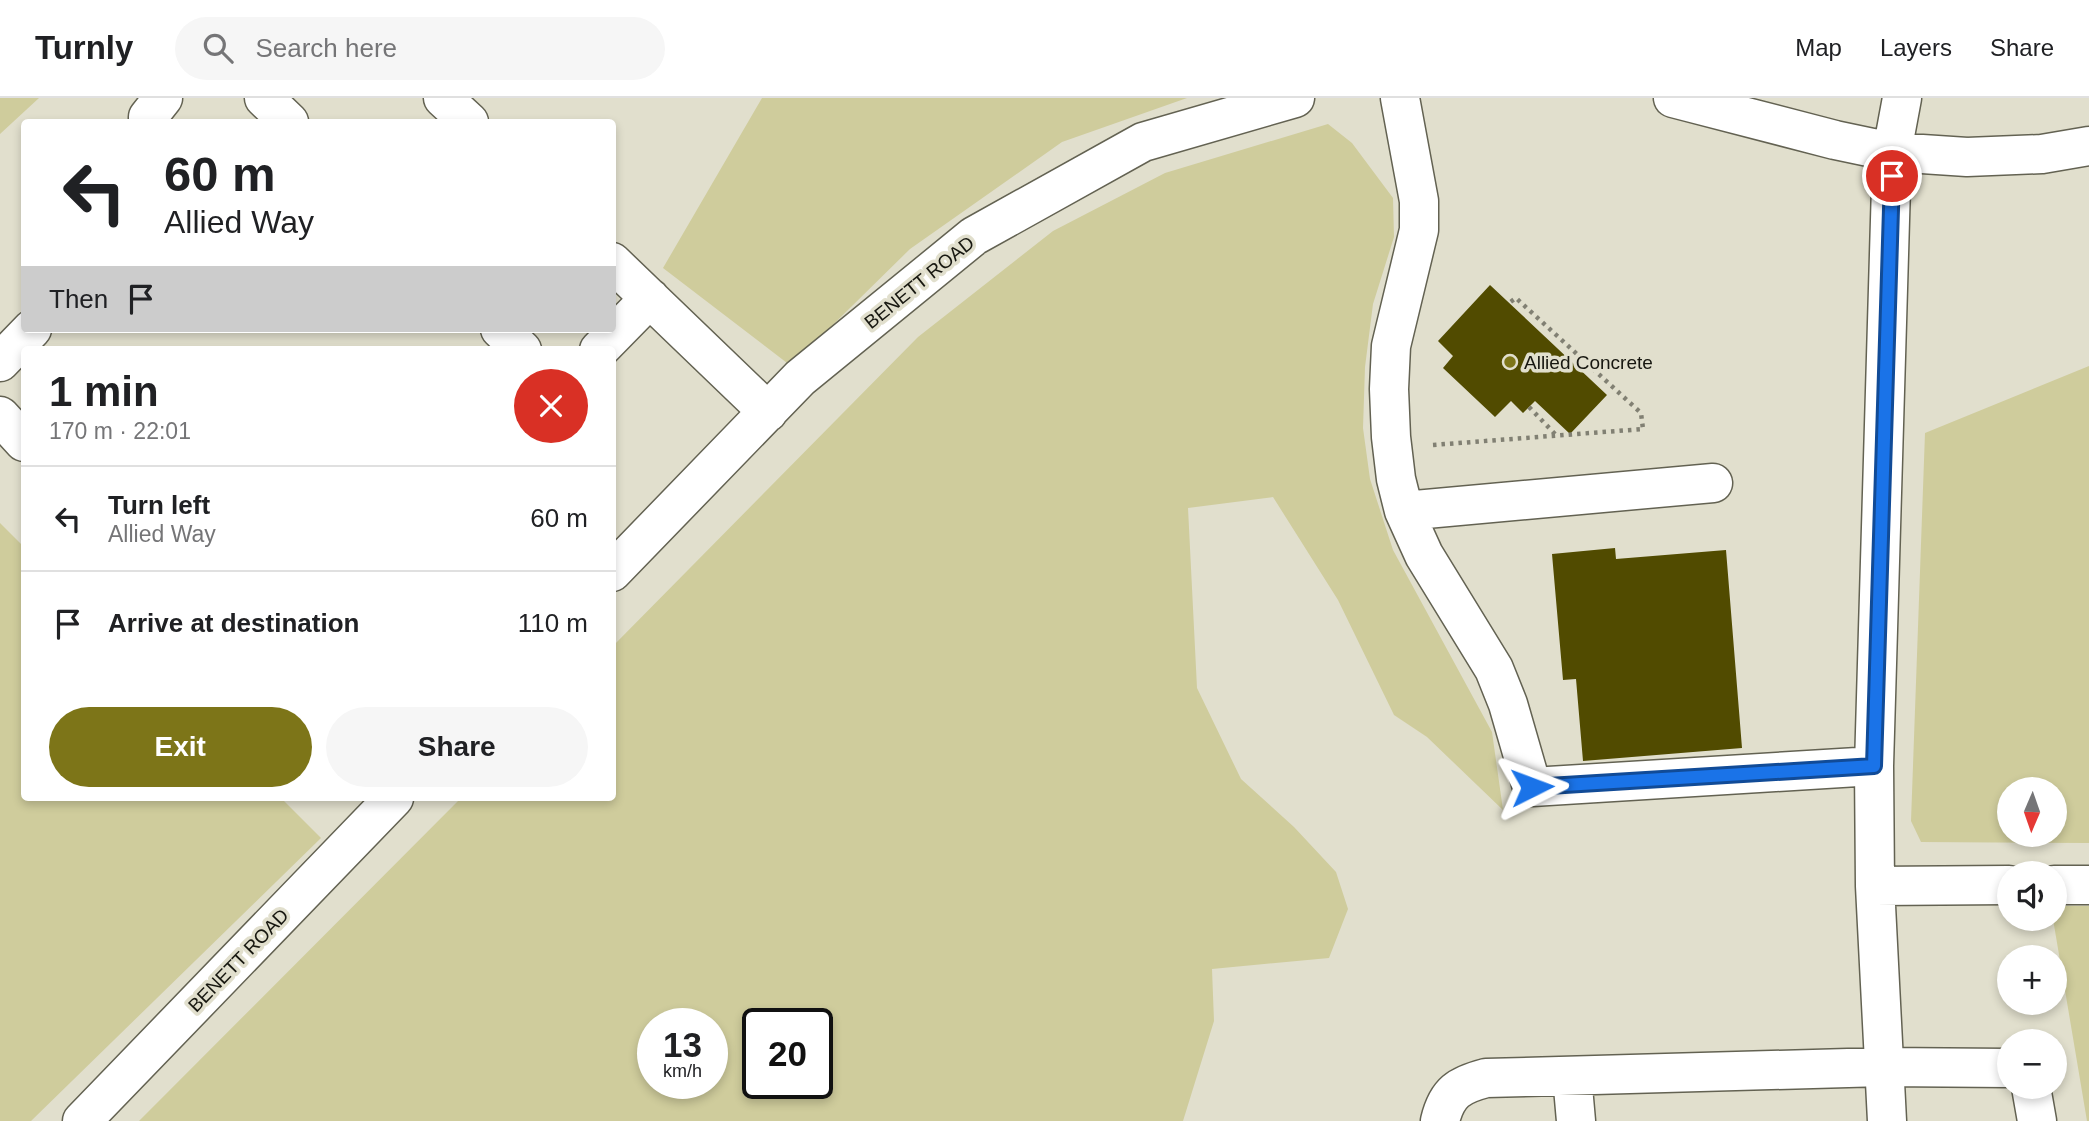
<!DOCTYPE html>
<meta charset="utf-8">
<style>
body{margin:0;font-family:Arial,sans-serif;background:#f6f6f6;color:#202124;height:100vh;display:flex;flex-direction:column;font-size:26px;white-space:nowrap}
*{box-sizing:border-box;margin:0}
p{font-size:23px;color:#757577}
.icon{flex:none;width:38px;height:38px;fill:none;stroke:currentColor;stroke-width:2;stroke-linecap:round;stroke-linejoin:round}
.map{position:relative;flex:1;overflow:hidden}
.panel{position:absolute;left:21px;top:248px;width:595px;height:455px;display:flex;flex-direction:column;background:#fff;border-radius:7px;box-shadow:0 4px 10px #0003}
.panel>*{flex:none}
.banner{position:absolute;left:21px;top:21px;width:595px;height:214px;border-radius:7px;box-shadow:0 4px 10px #0003;background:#fff;color:#202124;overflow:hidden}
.needle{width:46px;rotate:182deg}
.tools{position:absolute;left:1997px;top:679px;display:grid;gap:14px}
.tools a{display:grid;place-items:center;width:70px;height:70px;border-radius:50%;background:#fff;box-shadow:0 4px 10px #0003;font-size:35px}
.speed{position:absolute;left:637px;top:910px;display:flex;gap:14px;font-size:35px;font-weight:700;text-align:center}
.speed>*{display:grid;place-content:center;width:91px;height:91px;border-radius:50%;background:#fff;box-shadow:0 4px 10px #0003;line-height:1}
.speed small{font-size:18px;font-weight:400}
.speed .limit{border:4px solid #111;border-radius:10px;background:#fff;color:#111}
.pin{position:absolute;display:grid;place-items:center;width:60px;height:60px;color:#fff;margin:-30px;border:4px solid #fff;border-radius:50%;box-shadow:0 2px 7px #0007}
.me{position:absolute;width:77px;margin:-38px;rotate:87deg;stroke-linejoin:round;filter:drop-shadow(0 0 5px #0008)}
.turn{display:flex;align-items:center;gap:24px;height:147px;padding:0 28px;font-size:32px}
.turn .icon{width:91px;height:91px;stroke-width:2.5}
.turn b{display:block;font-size:49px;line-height:60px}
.then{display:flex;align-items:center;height:66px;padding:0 28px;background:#0003;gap:14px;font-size:26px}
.round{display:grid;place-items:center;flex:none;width:74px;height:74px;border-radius:37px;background:#f6f6f6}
.headline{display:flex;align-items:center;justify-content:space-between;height:119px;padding:0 28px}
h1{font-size:42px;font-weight:700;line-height:52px}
.cta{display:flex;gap:14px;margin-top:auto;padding:14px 28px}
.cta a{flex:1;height:80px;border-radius:42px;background:#7d7518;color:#fff;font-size:28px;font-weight:700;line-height:80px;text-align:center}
.cta a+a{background:#f6f6f6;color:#202124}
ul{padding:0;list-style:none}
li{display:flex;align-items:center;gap:21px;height:105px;padding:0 28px;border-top:2px solid #e0e0e0}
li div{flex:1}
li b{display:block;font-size:26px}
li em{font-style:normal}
header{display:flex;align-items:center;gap:42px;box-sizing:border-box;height:98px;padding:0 35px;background:#fff;border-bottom:2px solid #e0e0e0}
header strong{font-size:33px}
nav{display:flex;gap:38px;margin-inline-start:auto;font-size:24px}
.search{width:490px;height:63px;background:#f6f6f6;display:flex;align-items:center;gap:18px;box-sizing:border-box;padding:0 24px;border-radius:38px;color:#757577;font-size:26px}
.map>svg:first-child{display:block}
.green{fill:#cfcc9c;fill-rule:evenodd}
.building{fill:#514b00}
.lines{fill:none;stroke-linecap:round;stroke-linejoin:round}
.minor-casing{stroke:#636252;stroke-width:41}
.path{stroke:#818073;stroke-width:4.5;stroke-dasharray:3.5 5;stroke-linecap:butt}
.minor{stroke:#fff;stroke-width:38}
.route-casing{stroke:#114b97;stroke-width:18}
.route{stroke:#1a73e8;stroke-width:12}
.poi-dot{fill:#7d7518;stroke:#e1dfcd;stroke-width:2.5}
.labels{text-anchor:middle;stroke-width:7;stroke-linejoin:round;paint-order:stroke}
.street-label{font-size:19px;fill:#171710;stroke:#e1dfcd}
.poi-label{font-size:19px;fill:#171710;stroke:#e1dfcd;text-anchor:start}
</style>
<header>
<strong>Turnly</strong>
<div class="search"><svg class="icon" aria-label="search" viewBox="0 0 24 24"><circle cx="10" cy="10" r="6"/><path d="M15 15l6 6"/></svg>Search here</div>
<nav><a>Map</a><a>Layers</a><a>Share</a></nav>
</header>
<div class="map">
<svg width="2089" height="1023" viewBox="0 0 2089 1023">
<rect width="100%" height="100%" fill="#e1dfcd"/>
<path class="green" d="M0 0H39L0 36Z
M762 0H1187L1062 44 910 151 791 268 663 170Z
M1328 26 1352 45 1393 100 1394 139 1373 206 1365 269 1363 330 1370 381 1393 452 1492 634 1503 712 1427 639 1394 617 1338 502 1273 399 1188 410 1197 590 1241 681 1294 729 1336 774 1348 811 1329 860 1212 871 1214 923 1183 1023H139L461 700H612L613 548 918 239 1053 133 1165 75ZM653 926H712V985H653ZM758 926H817V985H758Z
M2089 268V745L1921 744 1911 723 1925 335ZM2054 691V737H2009V691Z
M0 425 24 449V700H281L321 740 31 1023H0Z
M2055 808H2089V1023H2087L2053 821Z"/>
<path class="building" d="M1490 187 1607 297 1570 336 1535 303 1523 315 1511 303 1495 319 1443 270 1453 258 1438 243Z
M1615 450 1616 461 1726 452 1742 650 1583 663 1576 581 1563 582 1552 456Z"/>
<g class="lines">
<g class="minor-casing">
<path id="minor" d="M264 0 289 24
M443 0 469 24
M1400 0 1419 103V132L1391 248 1389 291 1391 339 1396 381 1404 413 1424 457 1494 571 1508 606 1532 689 1874 668
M1673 0 1835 42 1892 54 1967 59 2042 56 2089 48
M148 24V19L163 0
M612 164 768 314
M500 231 522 252
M599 252 650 200
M0 264 32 231
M0 318 24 344
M1404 413 1713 385
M612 474 800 280 974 138 1143 44 1295 0
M2054 787H2089
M1875 788 2009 787
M1572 978 1576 1023
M2031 989 2037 1023
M82 1023 394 700
M1440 1023C1447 994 1459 987 1486 980L1883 969 2009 970
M1887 1023 1875 788 1874 668 1892 54 1902 0"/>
</g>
<path class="path" d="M1529 309 1556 337
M1433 347 1643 331 1641 315 1516 200 1509 205"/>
<use href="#minor" class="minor"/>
</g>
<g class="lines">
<g class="route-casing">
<path id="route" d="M1532 689 1874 668 1892 78"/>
</g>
<use href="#route" class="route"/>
</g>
<circle class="poi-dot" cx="1510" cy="264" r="7"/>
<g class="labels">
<g class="street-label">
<text transform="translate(919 184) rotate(-39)" y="7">BENETT ROAD</text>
<text transform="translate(238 862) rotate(-46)" y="7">BENETT ROAD</text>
</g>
<g class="poi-label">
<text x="1524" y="271">Allied Concrete</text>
</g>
</g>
</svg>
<div class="tools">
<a><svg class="needle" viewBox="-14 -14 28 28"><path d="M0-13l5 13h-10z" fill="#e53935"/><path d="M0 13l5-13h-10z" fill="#757577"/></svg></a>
<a><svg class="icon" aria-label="sound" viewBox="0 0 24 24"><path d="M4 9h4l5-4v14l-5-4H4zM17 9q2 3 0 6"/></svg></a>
<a>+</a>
<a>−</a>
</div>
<div class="speed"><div>13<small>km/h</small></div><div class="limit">20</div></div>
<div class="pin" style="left:1892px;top:78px;background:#d93025"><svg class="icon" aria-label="arrive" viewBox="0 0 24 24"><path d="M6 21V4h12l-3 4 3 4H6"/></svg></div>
<svg class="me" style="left:1532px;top:689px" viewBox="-20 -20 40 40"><path d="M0-17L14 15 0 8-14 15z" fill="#1a73e8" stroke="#fff" stroke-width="4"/></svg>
<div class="banner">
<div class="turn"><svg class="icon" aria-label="left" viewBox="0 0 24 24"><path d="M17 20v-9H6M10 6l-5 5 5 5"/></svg><div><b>60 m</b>Allied Way</div></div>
<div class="then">Then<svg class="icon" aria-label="arrive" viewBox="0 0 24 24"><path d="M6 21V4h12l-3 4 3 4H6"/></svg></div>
</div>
<section class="panel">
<div class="headline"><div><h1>1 min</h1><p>170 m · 22:01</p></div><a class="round" style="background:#d93025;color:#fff"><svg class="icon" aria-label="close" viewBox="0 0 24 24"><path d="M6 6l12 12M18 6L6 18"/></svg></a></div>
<ul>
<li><svg class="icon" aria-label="left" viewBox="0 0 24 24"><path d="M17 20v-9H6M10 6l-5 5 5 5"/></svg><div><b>Turn left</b><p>Allied Way</p></div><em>60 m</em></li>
<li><svg class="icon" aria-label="arrive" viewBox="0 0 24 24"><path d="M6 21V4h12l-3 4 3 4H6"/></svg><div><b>Arrive at destination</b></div><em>110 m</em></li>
</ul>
<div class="cta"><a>Exit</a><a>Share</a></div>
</section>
</div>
